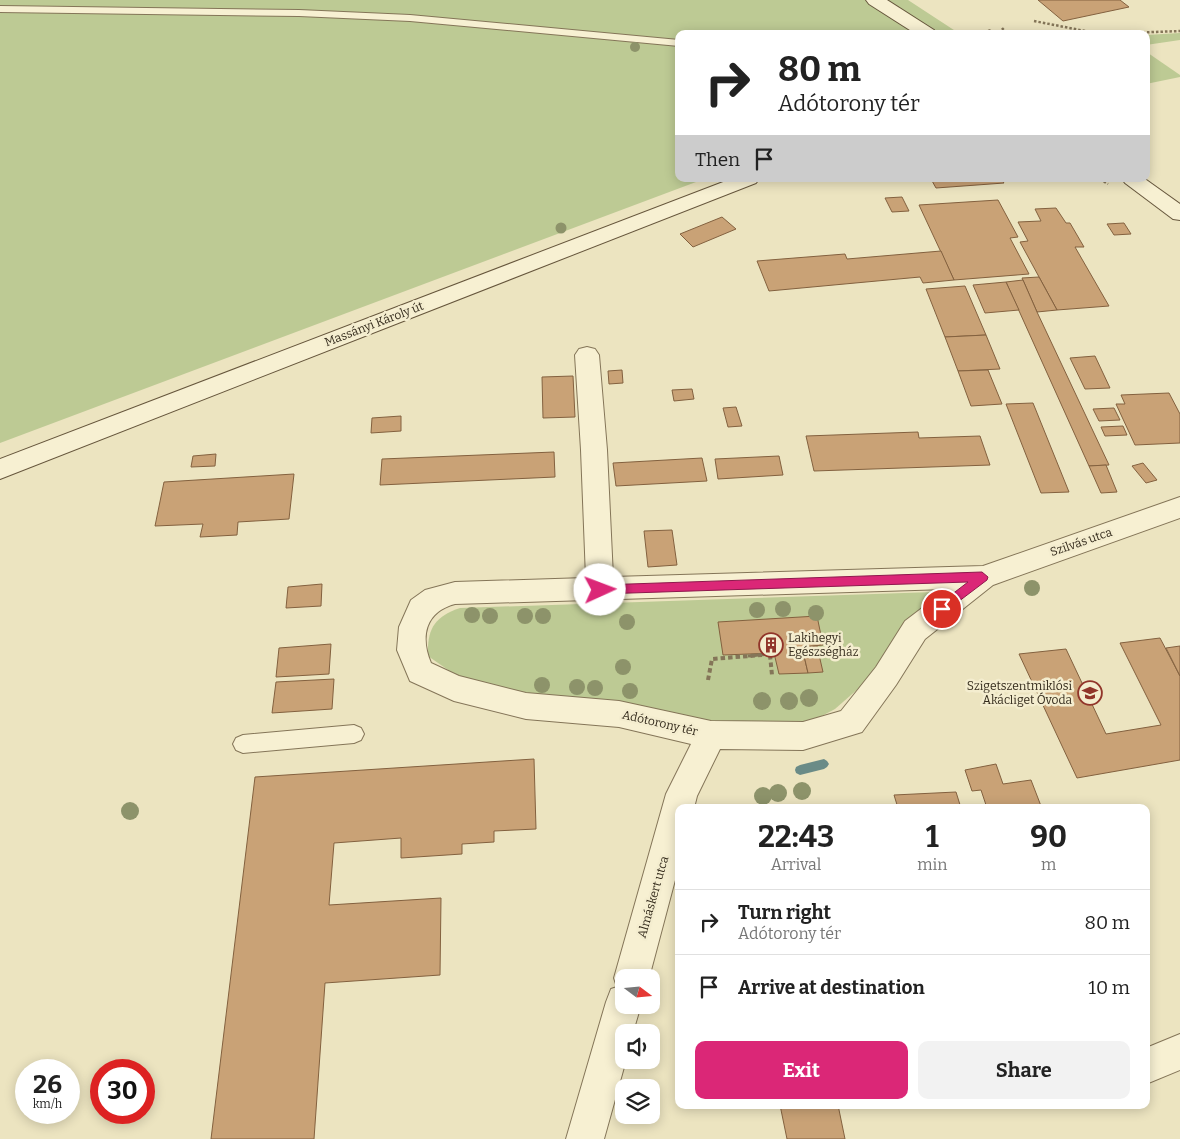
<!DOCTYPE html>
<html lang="en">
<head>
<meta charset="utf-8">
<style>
	body { margin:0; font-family:Bitter,serif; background:#f2f2f2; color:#222; height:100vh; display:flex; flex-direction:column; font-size:19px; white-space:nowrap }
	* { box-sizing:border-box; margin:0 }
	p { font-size:16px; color:#767676 }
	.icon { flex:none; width:28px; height:28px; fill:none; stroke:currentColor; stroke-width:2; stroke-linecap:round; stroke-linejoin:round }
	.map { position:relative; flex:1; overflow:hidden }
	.side { position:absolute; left:675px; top:804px; width:475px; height:305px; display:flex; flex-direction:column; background:#fff; border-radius:10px; box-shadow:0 2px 12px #0003 }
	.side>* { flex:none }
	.guide { position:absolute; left:675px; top:30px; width:475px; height:152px; border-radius:10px; box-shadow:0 2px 12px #0003; background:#fff; color:#222; overflow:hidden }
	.needle { width:32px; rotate:106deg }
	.buttons { position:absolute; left:615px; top:969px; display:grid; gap:10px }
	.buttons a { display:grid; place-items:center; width:45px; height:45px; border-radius:10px; background:#fff; box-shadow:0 2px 12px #0003; font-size:25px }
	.speed { position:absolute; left:15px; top:1059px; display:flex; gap:10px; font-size:25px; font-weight:700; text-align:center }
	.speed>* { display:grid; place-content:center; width:65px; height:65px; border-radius:50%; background:#fff; box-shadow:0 2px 12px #0003; line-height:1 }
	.speed small { font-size:12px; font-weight:400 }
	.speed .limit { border:8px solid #d22; background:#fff; color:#111 }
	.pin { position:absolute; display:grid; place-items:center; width:42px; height:42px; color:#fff; margin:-21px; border:2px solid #fff; border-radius:50%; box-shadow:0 1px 5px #0007 }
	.me { position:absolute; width:55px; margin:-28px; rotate:88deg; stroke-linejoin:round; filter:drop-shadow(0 0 4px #0008) }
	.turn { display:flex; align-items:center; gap:18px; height:105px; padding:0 20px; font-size:22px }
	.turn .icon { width:65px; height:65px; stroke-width:2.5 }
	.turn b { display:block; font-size:35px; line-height:42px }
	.then { display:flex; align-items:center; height:48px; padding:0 20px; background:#0003; gap:10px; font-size:19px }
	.eta { display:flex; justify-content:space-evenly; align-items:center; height:85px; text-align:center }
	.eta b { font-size:30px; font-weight:700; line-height:35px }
	.action { display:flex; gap:10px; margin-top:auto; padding:10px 20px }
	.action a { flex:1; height:58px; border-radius:10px; background:#db2777; color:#fff; font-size:20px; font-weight:700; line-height:58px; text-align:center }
	.action a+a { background:#f2f2f2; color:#222 }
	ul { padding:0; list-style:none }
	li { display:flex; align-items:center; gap:15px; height:65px; padding:0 20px; border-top:1px solid #e0e0e0 }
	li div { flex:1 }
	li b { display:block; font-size:19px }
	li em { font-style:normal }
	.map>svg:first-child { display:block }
</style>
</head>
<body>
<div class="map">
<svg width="1180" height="1139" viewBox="0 0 1180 1139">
	<rect width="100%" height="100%" fill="#ece4c0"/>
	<g fill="#bdca94">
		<path d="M0,0h908l52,34h-281v145h25l-704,264z"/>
		<path d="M1180,33v7l-34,5v-10z"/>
		<path d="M1148,53l32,22v2l-34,7z"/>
		<path d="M934,592l-67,89 -32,28 -17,9 -32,7 -61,-1 -196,-28 -68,-17 -33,-23c-1,-27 6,-39 32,-48z"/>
	</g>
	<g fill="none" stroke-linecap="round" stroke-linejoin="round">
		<path fill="#6a8b87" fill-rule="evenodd" d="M824,759l3,2 2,3 -2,3 -3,2 -24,6 -4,-2 -1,-3 1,-3 4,-2z"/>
	</g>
	<g fill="#c9a276" stroke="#83613f">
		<path d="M1038,0h82l9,7 -66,14z"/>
		<path d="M931,179h70l3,4 -68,5z"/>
		<path d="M902,197l7,14 -17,1 -7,-14z"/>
		<path d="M998,200l20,37 -8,1 19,36 -75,6 -35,-75z"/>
		<path d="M1056,208l10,15h4l14,24h-9l34,59 -52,4 -37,-68 8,-1 -10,-19 23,-1 -6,-12z"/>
		<path d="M722,217l14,12 -43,18 -13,-13z"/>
		<path d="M1124,223l7,11 -17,1 -7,-11z"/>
		<path d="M941,251l13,29 -31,3 -3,-6 -151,14 -12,-30 88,-7 2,5z"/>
		<path d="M1039,277l18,33 -20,2 -15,-34z"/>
		<path d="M1023,280l14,32 72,153 -20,1 -83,-184z"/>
		<path d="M1006,282l13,28 -34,3 -12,-28z"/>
		<path d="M965,286l21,49 -41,2 -19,-48z"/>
		<path d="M986,335l14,34 -42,2 -13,-34z"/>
		<path d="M1095,356l15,32 -25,1 -15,-31z"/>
		<path d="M622,370l1,13 -14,1 -1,-13z"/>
		<path d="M988,370l14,34 -31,2 -13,-35z"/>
		<path d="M573,376l2,41 -32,1 -1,-41z"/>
		<path d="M692,389l2,10 -20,2 -2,-11z"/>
		<path d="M1169,393l11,21v29l-45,2 -19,-41h9l-4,-9z"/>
		<path d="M1033,403l36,89 -28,1 -35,-89z"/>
		<path d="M736,407l6,19 -14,1 -5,-19z"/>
		<path d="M1114,408l6,12 -21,1 -6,-12z"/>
		<path d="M401,416v15l-30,2 1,-15z"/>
		<path d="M1123,426l4,9 -22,1 -4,-9z"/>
		<path d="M918,432l1,6 61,-2 10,29 -176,6 -8,-35z"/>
		<path d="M554,452l1,25 -175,8 2,-26z"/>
		<path d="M216,454l-1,12 -24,1 2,-11z"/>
		<path d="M779,456l4,19 -65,4 -3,-20z"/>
		<path d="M702,458l5,23 -91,5 -3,-23z"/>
		<path d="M1143,463l14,17 -11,3 -14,-17z"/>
		<path d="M1106,465l11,27 -16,1 -12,-27z"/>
		<path d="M294,474l-5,45 -51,3 -1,13 -37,2 3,-13 -48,2 9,-44z"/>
		<path d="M672,530l5,35 -29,2 -4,-36z"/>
		<path d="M322,584l-1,22 -35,2 2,-21z"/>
		<path d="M817,616l6,29 -21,2 6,26 -29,1 -5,-21 -51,2 -5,-33z"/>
		<path d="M1160,638l20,38v84l-103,18 -58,-124 47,-5 40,85 55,-9 -41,-82z"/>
		<path d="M331,644l-2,30 -53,3 3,-29z"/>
		<path d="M817,646l6,26 -15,1 -6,-26z"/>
		<path d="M1180,646v30l-14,-28z"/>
		<path d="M334,679l-2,30 -60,4 4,-31z"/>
		<path d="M534,759l2,70 -42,2v11l-32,2v10l-61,4v-20l-67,5 -5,62 112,-7 -1,77 -115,8 -11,156h-103l44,-362z"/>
		<path d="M996,764l7,20 28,-4 10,26 -54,2 -6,-18 -9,1 -7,-21z"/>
		<path d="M956,792l5,16h-63l-4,-13z"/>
		<path d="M780,1105h58l7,34h-58z"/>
	</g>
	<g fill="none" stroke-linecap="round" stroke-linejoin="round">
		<g stroke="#847558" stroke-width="2">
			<g id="lane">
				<path d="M0,6l299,4 111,5 269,25v6l-269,-25 -111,-5 -299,-4z"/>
				<path d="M354,725l7,3 3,6 -3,6 -7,3 -111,10 -7,-3 -3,-6 3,-6 7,-3z"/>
			</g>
		</g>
		<g stroke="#847558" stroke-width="2">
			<g id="street">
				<path d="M587,347l8,2 4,6 8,95 6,127 370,-11 197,-69v21l-187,67 -68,54 -29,46 -34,47 -59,18 -83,-1 -23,47 -3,12h-15v57l-30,113h-25v27h17l-8,27h-9v28h2l-22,79h-38l40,-137 5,-13 6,-2 -3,-9 52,-184 25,-50 -72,-17 -93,-8 -72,-18 -44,-20 -13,-31 2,-23 12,-27 14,-10 30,-8 131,-4 -5,-128 -6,-95 4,-6zM947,589l-42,32 -29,46 -35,44 -38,11 -92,-1 -92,-20 -93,-8 -67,-17 -28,-13c-11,-26 -6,-51 24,-59z"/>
				<path d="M1180,1034v36l-34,14v-36z"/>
			</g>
		</g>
		<g stroke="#66563c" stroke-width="2">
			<g id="secondary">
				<path d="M866,0h21l47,30 3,4h-21l-47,-30z"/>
				<path d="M731,179h28l-3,4 -756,296v-20z"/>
				<path d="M1122,179h23l35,25v16l-7,-1 -48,-36z"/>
			</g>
		</g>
		<g stroke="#847558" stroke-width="2.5" stroke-dasharray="2.5 2" stroke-linecap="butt">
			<path d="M1034,21l66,13"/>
			<path d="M1002,28l5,6"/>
			<path d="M975,34l17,-4"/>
			<path d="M1102,34l78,-3"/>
			<path d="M1100,179l8,5"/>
		</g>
		<path stroke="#847558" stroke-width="3" stroke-dasharray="4 2.5" stroke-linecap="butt" d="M748,656l22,-2v2"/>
		<g stroke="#847558" stroke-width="4" stroke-dasharray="4.5 3" stroke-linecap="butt">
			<path d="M770,655l2,20"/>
			<path d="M708,680l4,-21 50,-4"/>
		</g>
		<use href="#lane" fill="#f7f0d2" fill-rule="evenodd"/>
		<use href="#street" fill="#f7f0d2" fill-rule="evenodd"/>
		<use href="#secondary" fill="#f7f0d2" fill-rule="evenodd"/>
	</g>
	<g fill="#8d936a">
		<circle cx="635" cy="47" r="5"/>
		<circle cx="561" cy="228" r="5.5"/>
		<circle cx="1032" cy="588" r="8"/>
		<circle cx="783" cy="609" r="8"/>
		<circle cx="757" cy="610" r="8"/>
		<circle cx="816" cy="613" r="8"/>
		<circle cx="472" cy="615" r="8"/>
		<circle cx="490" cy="616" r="8"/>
		<circle cx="525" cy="616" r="8"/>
		<circle cx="543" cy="616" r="8"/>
		<circle cx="627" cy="622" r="8"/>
		<circle cx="623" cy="667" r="8"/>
		<circle cx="542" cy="685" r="8"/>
		<circle cx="577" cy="687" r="8"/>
		<circle cx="595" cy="688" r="8"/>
		<circle cx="630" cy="691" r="8"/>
		<circle cx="809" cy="698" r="9"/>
		<circle cx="762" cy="701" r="9"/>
		<circle cx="789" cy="701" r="9"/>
		<circle cx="802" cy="791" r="9"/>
		<circle cx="778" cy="793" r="9"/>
		<circle cx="763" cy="796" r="9"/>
		<circle cx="130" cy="811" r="9"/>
	</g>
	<path fill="#db2777" stroke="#8e194d" d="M982,572l6,5 -1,3 -45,34 -4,-2 -2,-3 2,-4 30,-23 -368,12 -4,-1 -2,-3 2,-4 4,-1z"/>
	<defs>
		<g id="building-ring" transform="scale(1.25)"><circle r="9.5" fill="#f4edcf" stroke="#91352a" stroke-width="1.5"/><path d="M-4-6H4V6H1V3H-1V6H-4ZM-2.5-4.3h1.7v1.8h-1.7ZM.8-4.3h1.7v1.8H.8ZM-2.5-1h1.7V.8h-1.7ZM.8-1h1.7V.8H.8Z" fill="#91352a"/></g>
		<g id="school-ring" transform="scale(1.25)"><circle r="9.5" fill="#f4edcf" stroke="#91352a" stroke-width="1.5"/><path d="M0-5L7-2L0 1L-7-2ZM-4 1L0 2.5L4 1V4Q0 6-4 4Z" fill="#91352a"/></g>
	</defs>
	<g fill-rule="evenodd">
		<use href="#building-ring" x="771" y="645"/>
		<use href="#school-ring" x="1090" y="693"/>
	</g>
	<g text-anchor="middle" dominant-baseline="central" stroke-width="5" stroke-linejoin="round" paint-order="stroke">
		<g font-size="12" fill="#342b1c" stroke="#f4edcf">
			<text transform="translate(374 324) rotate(-21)">Massányi Károly út</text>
			<text transform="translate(1081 542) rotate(-19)">Szilvás utca</text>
			<text transform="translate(660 723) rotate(13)">Adótorony tér</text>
			<text transform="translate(653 897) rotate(-74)">Almáskert utca</text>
		</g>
		<g font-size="12" fill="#342b1c" stroke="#f4edcf" text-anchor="start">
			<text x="788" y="638">Lakihegyi<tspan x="788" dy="14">Egészségház</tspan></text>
			<text x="1072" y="686" text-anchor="end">Szigetszentmiklósi<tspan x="1072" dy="14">Akácliget Óvoda</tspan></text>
		</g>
	</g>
</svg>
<div class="buttons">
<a><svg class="needle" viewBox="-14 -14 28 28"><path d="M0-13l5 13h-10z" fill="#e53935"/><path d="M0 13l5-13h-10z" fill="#767676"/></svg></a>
<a><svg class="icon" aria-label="sound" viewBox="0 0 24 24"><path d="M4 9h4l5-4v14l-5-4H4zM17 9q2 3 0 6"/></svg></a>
<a><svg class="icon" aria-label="layers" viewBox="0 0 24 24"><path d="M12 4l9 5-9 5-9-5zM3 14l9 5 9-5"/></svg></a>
</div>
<div class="speed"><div>26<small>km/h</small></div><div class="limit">30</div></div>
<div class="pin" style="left:942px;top:609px;background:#d93025"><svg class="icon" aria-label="arrive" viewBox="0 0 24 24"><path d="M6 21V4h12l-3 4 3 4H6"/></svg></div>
<svg class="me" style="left:600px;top:590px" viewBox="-20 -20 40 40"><circle r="19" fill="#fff"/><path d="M0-13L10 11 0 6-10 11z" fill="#db2777"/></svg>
<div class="guide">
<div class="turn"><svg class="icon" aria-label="right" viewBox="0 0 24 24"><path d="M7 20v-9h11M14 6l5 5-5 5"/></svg><div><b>80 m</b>Adótorony tér</div></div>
<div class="then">Then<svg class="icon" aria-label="arrive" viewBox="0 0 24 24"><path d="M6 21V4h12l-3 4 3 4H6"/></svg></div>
</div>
<section class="side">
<div class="eta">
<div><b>22:43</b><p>Arrival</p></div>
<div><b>1</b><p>min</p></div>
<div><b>90</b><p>m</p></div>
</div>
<ul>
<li><svg class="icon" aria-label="right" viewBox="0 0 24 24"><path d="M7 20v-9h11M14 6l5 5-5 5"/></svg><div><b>Turn right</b><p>Adótorony tér</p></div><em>80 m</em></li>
<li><svg class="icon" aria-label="arrive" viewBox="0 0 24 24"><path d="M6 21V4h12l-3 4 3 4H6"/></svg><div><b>Arrive at destination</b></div><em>10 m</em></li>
</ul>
<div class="action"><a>Exit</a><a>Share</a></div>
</section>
</div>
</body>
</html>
